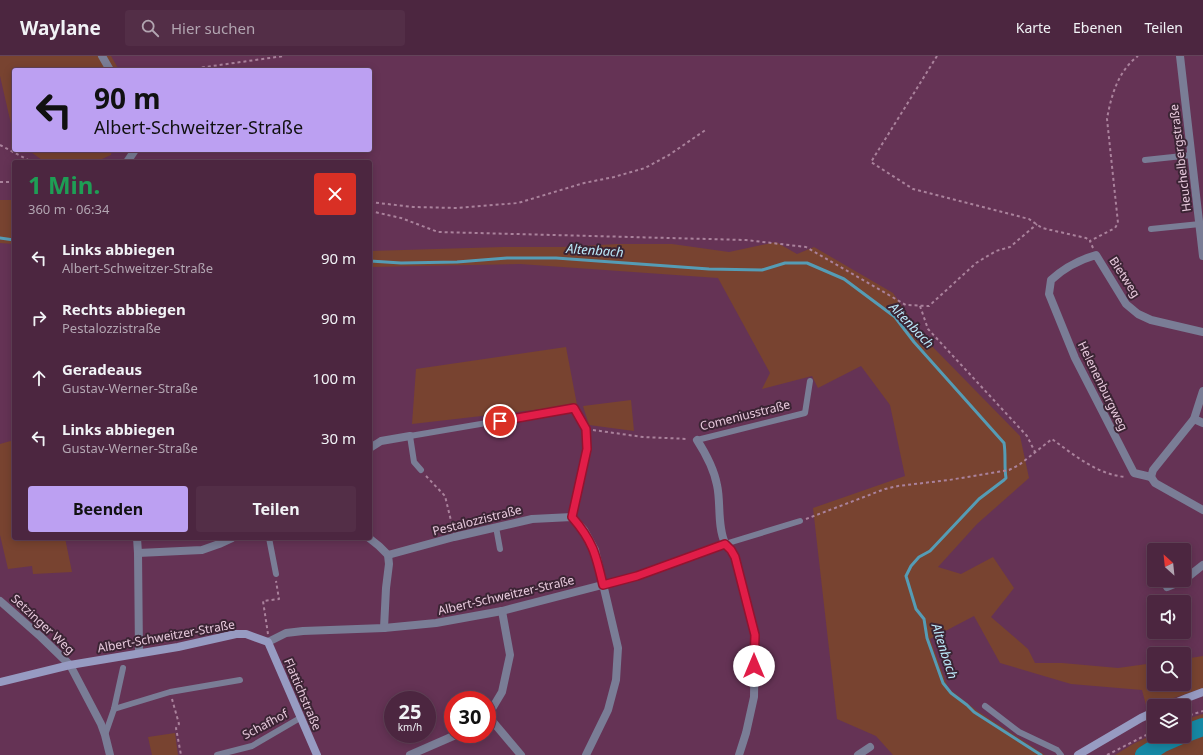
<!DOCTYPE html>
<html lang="de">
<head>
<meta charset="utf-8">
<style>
	body { margin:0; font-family:"Noto Sans",sans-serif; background:#532e47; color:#f1f3f6; height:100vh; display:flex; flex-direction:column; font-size:15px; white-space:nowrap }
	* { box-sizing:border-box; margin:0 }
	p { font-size:13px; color:#b2a5b1 }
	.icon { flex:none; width:22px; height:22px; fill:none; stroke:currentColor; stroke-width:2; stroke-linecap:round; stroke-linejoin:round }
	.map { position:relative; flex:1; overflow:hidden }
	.details { position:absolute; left:12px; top:104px; width:360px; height:380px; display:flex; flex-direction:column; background:#4c2640; border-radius:4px; box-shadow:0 2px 10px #0003,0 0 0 1px #634359 }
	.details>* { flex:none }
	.hud { position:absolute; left:12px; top:12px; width:360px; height:84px; border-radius:4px; box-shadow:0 2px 10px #0003,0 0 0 1px #634359; background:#bca0f2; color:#111; overflow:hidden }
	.needle { width:26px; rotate:333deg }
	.controls { position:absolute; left:1147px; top:487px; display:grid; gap:8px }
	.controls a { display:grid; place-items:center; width:44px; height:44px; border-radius:4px; background:#4c2640; box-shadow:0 2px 10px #0003,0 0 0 1px #634359; font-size:20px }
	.speed { position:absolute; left:384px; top:635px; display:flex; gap:8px; font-size:20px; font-weight:700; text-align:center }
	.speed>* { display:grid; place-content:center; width:52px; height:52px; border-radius:50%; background:#4c2640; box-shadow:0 2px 10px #0003,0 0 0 1px #634359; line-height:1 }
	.speed small { font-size:10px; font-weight:400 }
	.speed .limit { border:6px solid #d22; background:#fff; color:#111 }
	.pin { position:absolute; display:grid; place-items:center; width:34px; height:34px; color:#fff; margin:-17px; border:2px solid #fff; border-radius:50%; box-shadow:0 1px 4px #0007 }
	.me { position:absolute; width:44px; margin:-22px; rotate:0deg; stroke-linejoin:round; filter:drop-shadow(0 0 3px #0008) }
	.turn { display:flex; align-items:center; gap:14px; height:84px; padding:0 16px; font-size:18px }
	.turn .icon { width:52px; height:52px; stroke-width:2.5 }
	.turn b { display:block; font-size:28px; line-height:34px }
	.round { display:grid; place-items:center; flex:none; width:42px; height:42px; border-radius:4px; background:#532e47 }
	.head { display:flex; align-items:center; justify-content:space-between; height:68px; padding:0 16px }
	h1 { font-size:24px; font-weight:700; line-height:30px; color:#1e9e55 }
	.action { display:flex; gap:8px; margin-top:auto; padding:8px 16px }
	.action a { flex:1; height:46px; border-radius:4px; background:#bca0f2; color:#111; font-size:16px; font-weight:700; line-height:46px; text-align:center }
	.action a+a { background:#532e47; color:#f1f3f6 }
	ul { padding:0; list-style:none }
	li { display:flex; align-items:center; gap:12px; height:60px; padding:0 16px }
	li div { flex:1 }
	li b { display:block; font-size:15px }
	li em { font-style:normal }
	header { display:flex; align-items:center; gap:24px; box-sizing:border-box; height:56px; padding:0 20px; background:#4c2640; border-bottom:1px solid #634359 }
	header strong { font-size:19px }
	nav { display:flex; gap:22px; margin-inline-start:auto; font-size:14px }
	.search { width:280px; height:36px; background:#532e47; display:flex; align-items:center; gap:10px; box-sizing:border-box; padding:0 14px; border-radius:4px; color:#b2a5b1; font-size:15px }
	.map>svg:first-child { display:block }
</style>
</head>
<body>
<header>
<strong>Waylane</strong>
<div class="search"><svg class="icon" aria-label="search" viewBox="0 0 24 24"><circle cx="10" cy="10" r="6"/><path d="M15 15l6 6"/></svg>Hier suchen</div>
<nav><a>Karte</a><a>Ebenen</a><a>Teilen</a></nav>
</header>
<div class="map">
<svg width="1203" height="699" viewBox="0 0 1203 699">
	<rect width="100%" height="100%" fill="#653355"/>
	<g fill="#784330">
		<path d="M0,0h111l8,14h-105v67l-14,-61z"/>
		<path d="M28,94h84l-1,5 -16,7h-50z"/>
		<path d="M0,144h14v44l-14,-1z"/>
		<path d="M776,186l21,12 17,-7 79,46 29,43 98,100 9,42 -52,46 -39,43 23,7 32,-17 21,31 -23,29 37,32 7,14h27l56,5 36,-5v21h30v-25l19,-3v32l-26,9 -31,8 -4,-15 -71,-6 -71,-21 -26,-47 -44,23 18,49 28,22 69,45h-152l-17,-19 -39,-17 -24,-211 92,-32 -15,-71 -29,-39 -43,22 -6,-12 -50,13 8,-16 -52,-95 -198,-14 -150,3v-16l133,-4h58l57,-3h54l57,8z"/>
		<path d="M566,291l11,58 -165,19 4,-55z"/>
		<path d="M631,344l3,31 -45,-6 -6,-19z"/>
		<path d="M14,384v98h51l7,34 -39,2 -1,-8 -24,3 -8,-34v-91z"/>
		<path d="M1203,658v41h-88l18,-11 21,-10v2h30v-16z"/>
		<path d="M175,677l3,22h-26l-4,-18z"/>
	</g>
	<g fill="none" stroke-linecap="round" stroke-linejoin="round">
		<g stroke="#559cb5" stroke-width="3">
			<path d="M0,182l14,2"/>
			<path d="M370,205l31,2 56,-1 50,-4h49l153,11 53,1 23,-7h22l37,16 51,38 19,25 90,101c2,12 0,23 2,35l-2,2 -25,19 -49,52 -11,6 -8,9 -5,10 10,33 8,10 3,19 16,45 8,10 16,12 7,7 67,43"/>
		</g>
		<g stroke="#1688a4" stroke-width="18">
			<path d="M1184,678l19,-7"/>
			<path d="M1144,699l19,-12 16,-7"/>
		</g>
		<g stroke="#aa829c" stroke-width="2" stroke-dasharray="3 3" stroke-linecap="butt">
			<path d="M937,0l-66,106 42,27 116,30 13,9 44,10 4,3"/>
			<path d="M184,14l100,-14"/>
			<path d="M0,89l32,17"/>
			<path d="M0,126h14"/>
			<path d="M370,146l43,5 45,1 60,-5 66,-20 30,-6 31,-9 24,-13 38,-26"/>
			<path d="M370,155l31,7 37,14 308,8 60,7 100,58 23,1 47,-43 20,-12 14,-4 27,-23"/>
			<path d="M1093,192l-3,-7 25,-13 3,-5 -11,-104c4,-23 11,-48 31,-63"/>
			<path d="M920,250l8,23 99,107 8,16"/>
			<path d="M593,374l50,7 45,2"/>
			<path d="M426,420l19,20 8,33"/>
			<path d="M806,463l79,-30 13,-3 51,-6 60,-10 10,-5 33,-26c22,16 46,36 74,38"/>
			<path d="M268,578l-5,-33 16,-2 -3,-18"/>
			<path d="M172,643l7,25 -3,4 5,27"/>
			<path d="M1184,661l19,-6"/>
			<path d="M1107,699l47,-24"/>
		</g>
		<g stroke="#7a7d96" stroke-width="6">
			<path d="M1145,104l47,-5"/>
			<path d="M1151,173l49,-5"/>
			<path d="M697,384l108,-27 5,-32"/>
			<path d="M421,414l-7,-8 -4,-26 165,-28 11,21 1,20"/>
			<path d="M496,471l4,22"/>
			<path d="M269,482l7,36"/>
			<path d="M725,488l75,-23"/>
			<path d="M985,650l34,26 38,18 4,5"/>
			<path d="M114,653l56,-17 70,-12"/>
			<path d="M105,679l9,-26 9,-41"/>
			<path d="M217,699l35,-9 48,-28"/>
		</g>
		<g stroke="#7a7d96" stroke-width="8">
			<path d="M102,0l8,14"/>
			<path d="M1180,0l23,200"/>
			<path d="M127,106l8,-12"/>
			<path d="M1194,363l9,4"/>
			<path d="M697,384c9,14 17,29 20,45 4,17 0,41 8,58 2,4 7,8 10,14l20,78 -1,62 -8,36 -7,22"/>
			<path d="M370,392l11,-7 29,-5"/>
			<path d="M1151,421l-17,-4 -59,-115 -26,-64 2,-14c13,-12 28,-20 45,-25l30,49 12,10 13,6 52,12"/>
			<path d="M1151,421l2,-7 41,-51 9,-28"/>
			<path d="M1151,421l4,6 48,27"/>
			<path d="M572,461l15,-68"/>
			<path d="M137,482l1,15 1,100"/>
			<path d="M369,482l10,8 9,9 1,9 -3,24 -2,40"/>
			<path d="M138,497l64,-3 17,-6 13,-6"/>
			<path d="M388,499l66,-18 78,-18 40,-2 12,13 11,20 23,98 -2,32 -8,30 -22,45"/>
			<path d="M1184,524l19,-15"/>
			<path d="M1167,531l17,-7"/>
			<path d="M0,545l41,36 29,28 31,59 4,11 5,20"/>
			<path d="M268,586l18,-9 17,-2 81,-3 52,-5 66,-12 135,-35 88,-32"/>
			<path d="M488,660l33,39"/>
			<path d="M487,661l15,-25 8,-37 -8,-44"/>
			<path d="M410,699l48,-21"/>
			<path d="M858,699l12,-8"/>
		</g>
		<g stroke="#979bc2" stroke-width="8">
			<path d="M0,626l70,-17 108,-18 58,-13h10l22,8 49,113"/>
			<path d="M1168,650l19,-8 16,-6"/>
			<path d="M1078,699l63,-37 13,-6"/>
		</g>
	</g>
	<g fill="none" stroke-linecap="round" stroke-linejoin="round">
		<g stroke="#92132f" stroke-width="10">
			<path id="route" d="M500,365l74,-13 12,21 1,20 -15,68c21,24 24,38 31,68l34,-9 88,-32 6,6 4,7 20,78 -1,31"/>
		</g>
		<use href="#route" stroke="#e11d48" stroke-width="7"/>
	</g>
	<g text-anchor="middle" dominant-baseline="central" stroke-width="4" stroke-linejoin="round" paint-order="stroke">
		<g font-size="12" fill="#e8cadd" stroke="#3b2434">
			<text transform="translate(1180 102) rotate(-97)">Heuchelbergstraße</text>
			<text transform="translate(1125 221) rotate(57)">Bietweg</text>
			<text transform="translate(1103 330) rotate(64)">Helenenburgweg</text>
			<text transform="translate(745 359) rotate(-14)">Comeniusstraße</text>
			<text transform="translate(477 464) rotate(-14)">Pestalozzistraße</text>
			<text transform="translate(506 539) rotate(-13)">Albert-Schweitzer-Straße</text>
			<text transform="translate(43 568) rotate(43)">Setzinger Weg</text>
			<text transform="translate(166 580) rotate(-10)">Albert-Schweitzer-Straße</text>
			<text transform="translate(303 638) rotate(67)">Flattichstraße</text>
			<text transform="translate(265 668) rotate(-28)">Schafhof</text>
		</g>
		<g font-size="13" font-style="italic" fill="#bbe9f9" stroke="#3b2434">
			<text transform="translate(595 194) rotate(4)">Altenbach</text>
			<text transform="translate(912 269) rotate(46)">Altenbach</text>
			<text transform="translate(945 595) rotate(72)">Altenbach</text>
		</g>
	</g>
</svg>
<div class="controls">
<a><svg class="needle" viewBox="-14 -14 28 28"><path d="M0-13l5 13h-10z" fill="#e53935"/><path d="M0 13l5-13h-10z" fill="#b2a5b1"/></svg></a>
<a><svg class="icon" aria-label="sound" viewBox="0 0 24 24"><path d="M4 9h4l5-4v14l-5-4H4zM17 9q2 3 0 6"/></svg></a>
<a><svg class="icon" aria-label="search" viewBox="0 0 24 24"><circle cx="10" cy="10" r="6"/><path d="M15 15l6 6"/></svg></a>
<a><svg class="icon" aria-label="layers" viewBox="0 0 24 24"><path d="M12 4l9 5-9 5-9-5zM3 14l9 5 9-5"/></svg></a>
</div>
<div class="speed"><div>25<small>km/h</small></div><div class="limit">30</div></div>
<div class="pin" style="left:500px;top:365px;background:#d93025"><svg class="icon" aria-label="arrive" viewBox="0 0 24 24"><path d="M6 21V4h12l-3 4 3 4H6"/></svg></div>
<svg class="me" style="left:754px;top:610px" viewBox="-20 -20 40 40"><circle r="19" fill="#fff"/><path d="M0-13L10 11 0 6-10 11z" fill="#e11d48"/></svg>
<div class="hud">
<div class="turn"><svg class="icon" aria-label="left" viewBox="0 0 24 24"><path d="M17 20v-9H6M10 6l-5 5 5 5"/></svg><div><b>90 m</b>Albert-Schweitzer-Straße</div></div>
</div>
<section class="details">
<div class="head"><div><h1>1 Min.</h1><p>360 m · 06:34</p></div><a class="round" style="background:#d93025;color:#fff"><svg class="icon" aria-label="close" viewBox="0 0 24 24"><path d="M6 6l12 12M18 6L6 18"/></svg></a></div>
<ul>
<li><svg class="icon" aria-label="left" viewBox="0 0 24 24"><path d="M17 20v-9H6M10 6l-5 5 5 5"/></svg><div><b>Links abbiegen</b><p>Albert-Schweitzer-Straße</p></div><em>90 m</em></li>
<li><svg class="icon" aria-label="right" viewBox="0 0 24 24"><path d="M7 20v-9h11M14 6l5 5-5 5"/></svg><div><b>Rechts abbiegen</b><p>Pestalozzistraße</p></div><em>90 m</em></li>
<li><svg class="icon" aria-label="ahead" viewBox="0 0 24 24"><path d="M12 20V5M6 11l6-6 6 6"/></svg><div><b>Geradeaus</b><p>Gustav-Werner-Straße</p></div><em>100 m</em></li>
<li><svg class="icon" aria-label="left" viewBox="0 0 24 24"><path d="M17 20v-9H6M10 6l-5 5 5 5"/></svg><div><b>Links abbiegen</b><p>Gustav-Werner-Straße</p></div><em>30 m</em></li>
</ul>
<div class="action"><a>Beenden</a><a>Teilen</a></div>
</section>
</div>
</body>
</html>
